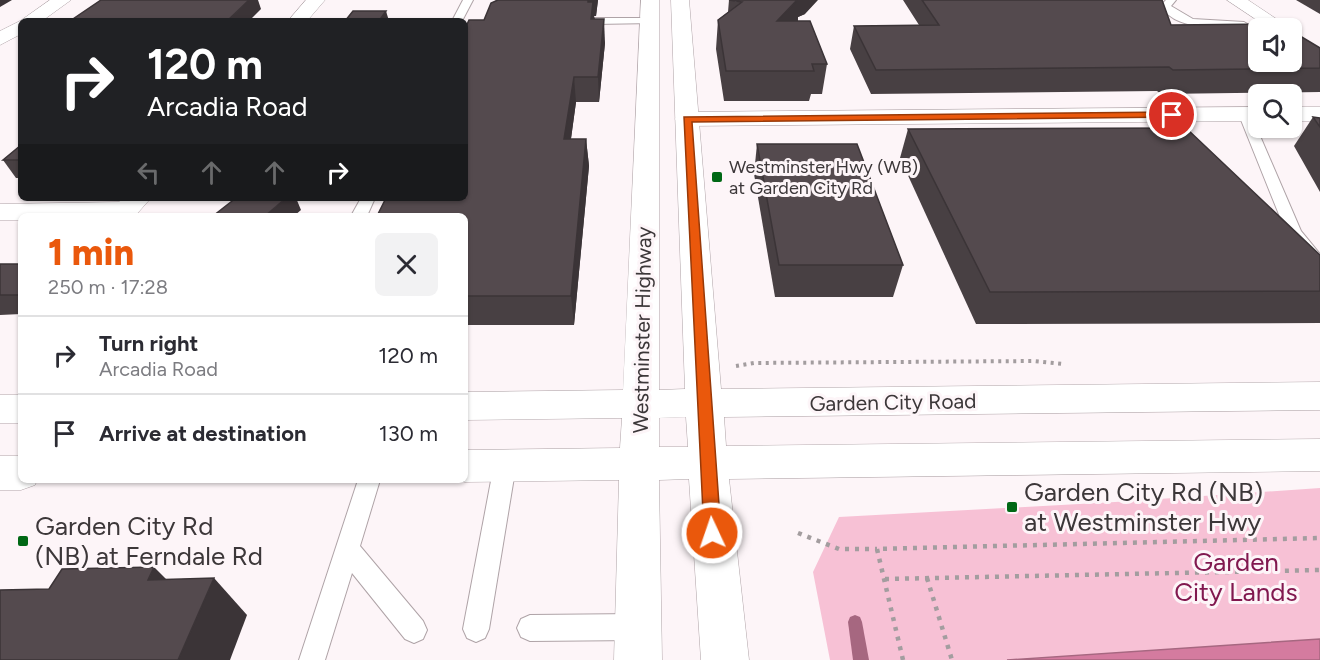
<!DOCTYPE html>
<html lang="en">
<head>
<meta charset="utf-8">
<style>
	body { margin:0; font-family:Figtree,sans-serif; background:#f2f2f3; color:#2b2b33; height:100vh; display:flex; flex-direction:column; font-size:22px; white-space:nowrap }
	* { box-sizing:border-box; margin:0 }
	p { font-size:20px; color:#7c7c81 }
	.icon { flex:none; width:33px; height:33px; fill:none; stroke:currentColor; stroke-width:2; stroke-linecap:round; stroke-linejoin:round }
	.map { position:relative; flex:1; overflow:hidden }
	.sheet { position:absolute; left:18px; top:213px; width:450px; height:270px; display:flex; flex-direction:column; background:#fff; border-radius:9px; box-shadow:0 2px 4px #0004 }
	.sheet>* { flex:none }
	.hud { position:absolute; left:18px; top:18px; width:450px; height:183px; border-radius:9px; box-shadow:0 2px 4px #0004; background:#202124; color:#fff; overflow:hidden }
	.buttons { position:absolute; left:1248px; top:18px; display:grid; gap:12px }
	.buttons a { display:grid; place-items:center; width:54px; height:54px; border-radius:9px; background:#fff; box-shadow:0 2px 4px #0004; font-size:30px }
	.pin { position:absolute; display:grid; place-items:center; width:51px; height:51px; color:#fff; margin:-26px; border:3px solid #fff; border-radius:50%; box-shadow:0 2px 6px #0007 }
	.me { position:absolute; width:66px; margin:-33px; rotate:357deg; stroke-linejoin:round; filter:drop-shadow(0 0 4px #0008) }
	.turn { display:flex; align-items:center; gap:21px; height:126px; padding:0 30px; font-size:27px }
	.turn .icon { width:78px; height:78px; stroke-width:2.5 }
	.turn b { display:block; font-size:42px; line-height:51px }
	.lanes { display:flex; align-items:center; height:57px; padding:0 30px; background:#0003; justify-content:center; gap:30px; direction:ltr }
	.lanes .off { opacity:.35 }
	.round { display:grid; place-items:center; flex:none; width:63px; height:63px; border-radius:9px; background:#f2f2f3 }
	.overview { display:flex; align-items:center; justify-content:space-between; height:102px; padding:0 30px }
	h1 { font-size:36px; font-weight:800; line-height:45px; color:#ea580c }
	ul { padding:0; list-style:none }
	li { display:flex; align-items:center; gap:18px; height:78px; padding:0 30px; border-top:2px solid #e1e1e2 }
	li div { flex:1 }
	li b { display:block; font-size:22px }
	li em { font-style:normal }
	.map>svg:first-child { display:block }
</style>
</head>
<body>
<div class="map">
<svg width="1320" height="660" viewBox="0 0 1320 660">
	<rect width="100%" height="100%" fill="#fdf5f8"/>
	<path fill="#f7c1d5" d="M1320,488v172h-490l-17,-88 26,-55 276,-15z"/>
	<path fill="#d47b9f" stroke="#a66780" stroke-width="1.5" d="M1320,639v21h-313z"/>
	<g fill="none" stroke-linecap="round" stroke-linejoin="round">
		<path fill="#a66780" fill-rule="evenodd" d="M855,615l5,2 2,5 7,38h-16l-5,-38 2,-5z"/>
		<g stroke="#afa3a7" stroke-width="2">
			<g id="service">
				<path d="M463,0h10l-11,21h-10z"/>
				<path d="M1166,0h10l-5,6 22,13 51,3 5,3c-11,8 -57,2 -70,-4 -8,-3 -14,-9 -19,-15z"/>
				<path d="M650,18l4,1v4l-59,1 -5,-3 5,-3z"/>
				<path d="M1245,111l6,4 50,116 19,23v16l-6,-1 -28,-37 -47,-117z"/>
				<path d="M361,198h14l-8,18h-16z"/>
				<path d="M505,456l8,3 3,6 -27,164 -4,9 -9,4 -9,-4 -4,-9 31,-164 3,-6z"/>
				<path d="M358,480h22l-20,66 63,75 4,9 -4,9 -9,4 -9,-4 -53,-66 -27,87h-26z"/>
				<path d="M637,614l9,4 4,9 -4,9 -9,4 -107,1 -9,-4 -4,-9 4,-9 9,-4z"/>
			</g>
		</g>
		<g stroke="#afa3a7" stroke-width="1">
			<g id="minor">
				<path d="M50,0h21l-29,21h-21v13l-21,11v-14l20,-10z"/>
				<path d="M306,0h19l-18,21h-19z"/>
				<path d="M1227,0h21l42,28h-21z"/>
				<path d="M1258,107v14l-571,5 -8,-2 -4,-5 4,-5 8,-2z"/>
				<rect x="1292" y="107" width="28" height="14"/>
				<path d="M123,198h28l-16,18h-114v4h-21v-16l119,-2z"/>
			</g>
		</g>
		<g stroke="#afa3a7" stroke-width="1">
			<g id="secondary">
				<path d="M641,0h18v390l26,-1 -14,-389h18l32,389 599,-7v28l-596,7 2,29 594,-7v32l-591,8 20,181h-48l-12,-181 -30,1 3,180h-48l5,-180 -154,2 -7,-2h7v-30l155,-2 2,-30 -157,2v-28l158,-2zM686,417l2,30h-29v-29z"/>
				<rect x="0" y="395" width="21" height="28"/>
				<path d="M0,456h21v24h16l-2,5 -14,5h-21z"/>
			</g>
		</g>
		<path stroke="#a39d9f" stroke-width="4" stroke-dasharray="3 4.5" stroke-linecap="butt" d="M736,366l18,-3 280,-2 30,3"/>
		<g stroke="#a39d9f" stroke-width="4.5" stroke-dasharray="4 6" stroke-linecap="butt">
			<path d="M798,533l41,16h38"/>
			<path d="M927,578l25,82"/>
			<path d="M885,579l435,-9"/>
			<path d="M903,660l-26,-111 443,-11"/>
		</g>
		<use href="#service" fill="#fff" fill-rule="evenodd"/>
		<use href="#minor" fill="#fff" fill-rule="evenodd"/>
		<use href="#secondary" fill="#fff" fill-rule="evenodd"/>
	</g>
	<g fill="#484043">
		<path d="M496,0h102l-2,16h-2l1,3 10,24 -6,59h-23l-5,37h15l3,27 -15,159h-109v-109l19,-196z"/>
		<path d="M729,0l76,14 -7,3v4l29,43 -5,30h-11l-2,7h-85l-8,-52 2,-29 10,-8z"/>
		<path d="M903,0h259l9,25 149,23v44l-159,2 -4,-3 -286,3 -21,-45 4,-23 65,-1z"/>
		<path d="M1296,0h24v14z"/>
		<path d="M1313,117l7,1v74l-26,-46z"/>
		<path d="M908,129l412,126v68l-344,1 -76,-166z"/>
		<path d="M757,144l146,121 -10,32h-118l-21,-123z"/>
		<path d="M21,145v33h-5l-13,-18z"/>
		<path d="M0,264h21v50l-21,1z"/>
	</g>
	<g fill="#3b3437">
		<path d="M0,0h12l-12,7z"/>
		<path d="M249,0h9l3,9 -12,12h-22z"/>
		<path d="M587,0h11l-2,16h-2l1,9 -6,-6z"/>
		<path d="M797,0h21l-13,14 -7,3 -1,6 -20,-2z"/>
		<path d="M386,11l3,10h-10z"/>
		<path d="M604,19l1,24 -6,59 -1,-25z"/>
		<path d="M574,77l2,25 -9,65 -3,-28z"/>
		<path d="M586,139l3,27 -15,159 -3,-29z"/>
		<path d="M286,198h10l5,12 -7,6h-29z"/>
		<path d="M154,567l37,37 -43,-24z"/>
		<path d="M214,578l33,37 -17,45h-52z"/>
	</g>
	<g fill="#544a4e" stroke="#3b3437" stroke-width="1.5">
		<path d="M101,0h148l-22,21h-157z"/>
		<path d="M498,0h90v2h5l-2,17h13l-6,58h-24l-10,62h22l-15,157h-106v-80h-88l9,-18h79v-169l4,-9h15l7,-17z"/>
		<path d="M729,0h68l-20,21h33l17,43h-15l2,7h-88l-8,-51 24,-18z"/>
		<path d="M922,0h240l9,25 109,-1 8,4h-30v34h34v-31l28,17v20l-147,2 -4,-3 -293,3 -22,-44 85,-1z"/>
		<path d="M353,11h33l-7,10h-34z"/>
		<path d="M1313,117l7,1v9z"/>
		<path d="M1186,128l134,127v36l-330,1 -82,-163z"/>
		<path d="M757,144h100l46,121h-124z"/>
		<path d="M21,145v15h-18z"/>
		<path d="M236,198h50l-21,18h-52z"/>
		<rect x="0" y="264" width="21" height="31"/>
		<path d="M154,567l-6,13 66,-2 -36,82h-178v-70l49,-1 13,-20z"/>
	</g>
	<path fill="#ea580c" stroke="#983908" stroke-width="1.5" d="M1172,112l3,1v4l-483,5 29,411 -2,6 -7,2 -6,-2 -2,-6 -20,-416z"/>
	<g fill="#006815" stroke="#fdf5f8" stroke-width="2">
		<rect x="711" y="171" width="12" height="12" rx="3"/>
		<rect x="1006" y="501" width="12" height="12" rx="3"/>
		<rect x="17" y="535" width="12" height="12" rx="3"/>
	</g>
	<g text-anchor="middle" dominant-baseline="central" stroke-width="6" stroke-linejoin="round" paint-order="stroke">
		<g font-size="18" fill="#3c3739" stroke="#fdf5f8" text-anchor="start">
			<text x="729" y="167">Westminster Hwy (WB)<tspan x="729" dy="21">at Garden City Rd</tspan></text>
		</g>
		<g font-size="21" fill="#3c3739" stroke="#fdf5f8">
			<text transform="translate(642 330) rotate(-89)">Westminster Highway</text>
			<text transform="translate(893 402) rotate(-1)">Garden City Road</text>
		</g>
		<g font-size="26" fill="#3c3739" stroke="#fdf5f8" text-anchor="start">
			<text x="1024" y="492">Garden City Rd (NB)<tspan x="1024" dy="30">at Westminster Hwy</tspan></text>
			<text x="35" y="526">Garden City Rd<tspan x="35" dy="30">(NB) at Ferndale Rd</tspan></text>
		</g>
		<g font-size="26" fill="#81184f" stroke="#fdf5f8">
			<text x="1236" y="562">Garden<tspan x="1236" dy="30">City Lands</tspan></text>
		</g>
	</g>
</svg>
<div class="buttons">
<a><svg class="icon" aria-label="sound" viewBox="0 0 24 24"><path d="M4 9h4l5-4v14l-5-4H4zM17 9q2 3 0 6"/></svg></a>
<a><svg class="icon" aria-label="search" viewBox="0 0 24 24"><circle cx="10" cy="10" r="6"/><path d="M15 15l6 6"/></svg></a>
</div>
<div class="pin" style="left:1172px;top:115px;background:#d93025"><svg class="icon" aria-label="arrive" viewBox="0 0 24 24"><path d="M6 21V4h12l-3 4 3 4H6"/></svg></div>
<svg class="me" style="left:712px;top:533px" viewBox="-20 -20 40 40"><circle r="17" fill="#ea580c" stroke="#fff" stroke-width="3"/><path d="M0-11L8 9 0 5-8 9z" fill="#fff"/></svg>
<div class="hud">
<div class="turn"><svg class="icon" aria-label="right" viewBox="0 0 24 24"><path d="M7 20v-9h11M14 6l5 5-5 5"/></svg><div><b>120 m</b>Arcadia Road</div></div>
<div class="lanes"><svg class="icon off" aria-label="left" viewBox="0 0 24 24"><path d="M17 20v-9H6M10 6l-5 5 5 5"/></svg><svg class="icon off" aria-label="ahead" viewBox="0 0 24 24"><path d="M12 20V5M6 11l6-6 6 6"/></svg><svg class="icon off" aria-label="ahead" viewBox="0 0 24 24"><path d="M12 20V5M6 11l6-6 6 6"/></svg><svg class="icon" aria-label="right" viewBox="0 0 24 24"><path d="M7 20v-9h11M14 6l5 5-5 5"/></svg></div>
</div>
<section class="sheet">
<div class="overview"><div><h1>1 min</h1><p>250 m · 17:28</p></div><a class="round"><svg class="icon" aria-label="close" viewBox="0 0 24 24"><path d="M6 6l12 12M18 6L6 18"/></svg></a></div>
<ul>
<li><svg class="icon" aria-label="right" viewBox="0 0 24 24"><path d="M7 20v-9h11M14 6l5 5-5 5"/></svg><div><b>Turn right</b><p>Arcadia Road</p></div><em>120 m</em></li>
<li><svg class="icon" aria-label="arrive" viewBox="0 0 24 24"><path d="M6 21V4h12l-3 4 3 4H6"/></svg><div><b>Arrive at destination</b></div><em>130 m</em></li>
</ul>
</section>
</div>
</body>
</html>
